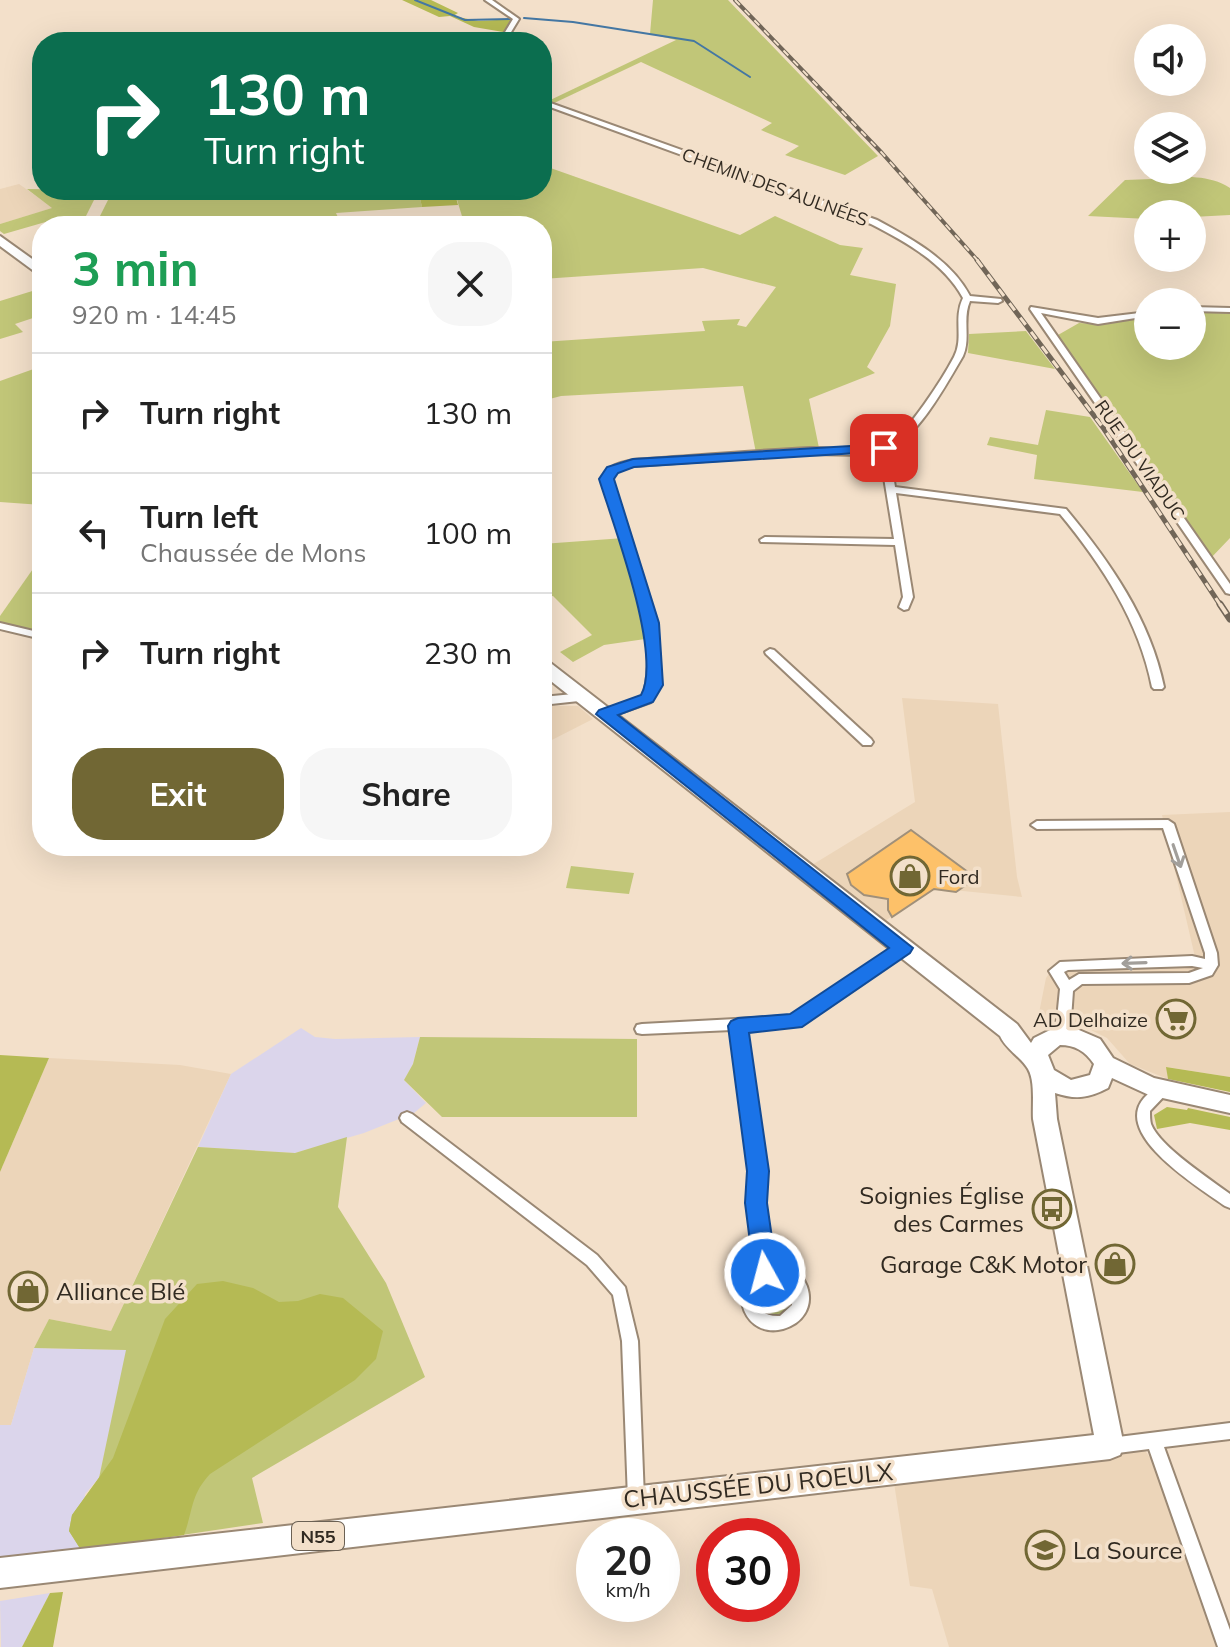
<!DOCTYPE html>
<html lang="en">
<head>
<meta charset="utf-8">
<style>
	body { margin:0; font-family:Mulish,sans-serif; background:#f6f6f6; color:#222; height:100vh; display:flex; flex-direction:column; font-size:30px; white-space:nowrap }
	* { box-sizing:border-box; margin:0 }
	p { font-size:26px; color:#767676 }
	.icon { flex:none; width:44px; height:44px; fill:none; stroke:currentColor; stroke-width:2; stroke-linecap:round; stroke-linejoin:round }
	.map { position:relative; flex:1; overflow:hidden }
	.panel { position:absolute; left:32px; top:216px; width:520px; height:640px; display:flex; flex-direction:column; background:#fff; border-radius:32px; box-shadow:0 8px 32px #0002 }
	.panel>* { flex:none }
	.top-card { position:absolute; left:32px; top:32px; width:520px; height:168px; border-radius:32px; box-shadow:0 8px 32px #0002; background:#0b6e4f; color:#fff; overflow:hidden }
	.controls { position:absolute; left:1134px; top:24px; display:grid; gap:16px }
	.controls a { display:grid; place-items:center; width:72px; height:72px; border-radius:50%; background:#fff; box-shadow:0 8px 32px #0002; font-size:40px }
	.speed { position:absolute; left:576px; top:1518px; display:flex; gap:16px; font-size:40px; font-weight:700; text-align:center }
	.speed>* { display:grid; place-content:center; width:104px; height:104px; border-radius:50%; background:#fff; box-shadow:0 8px 32px #0002; line-height:1 }
	.speed small { font-size:20px; font-weight:400 }
	.speed .limit { border:12px solid #d22; background:#fff; color:#111 }
	.pin { position:absolute; display:grid; place-items:center; width:68px; height:68px; color:#fff; margin:-34px; border-radius:16px; box-shadow:0 4px 12px #0006 }
	.me { position:absolute; width:88px; margin:-44px; rotate:353deg; stroke-linejoin:round; filter:drop-shadow(0 0 6px #0008) }
	.turn { display:flex; align-items:center; gap:28px; height:168px; padding:0 40px; font-size:36px }
	.turn .icon { width:104px; height:104px; stroke-width:2.5 }
	.turn b { display:block; font-size:56px; line-height:68px }
	.round { display:grid; place-items:center; flex:none; width:84px; height:84px; border-radius:32px; background:#f6f6f6 }
	.overview { display:flex; align-items:center; justify-content:space-between; height:136px; padding:0 40px }
	h1 { font-size:48px; font-weight:700; line-height:60px; color:#1e9e55 }
	.action { display:flex; gap:16px; margin-top:auto; padding:16px 40px }
	.action a { flex:1; height:92px; border-radius:32px; background:#716734; color:#fff; font-size:32px; font-weight:700; line-height:92px; text-align:center }
	.action a+a { background:#f6f6f6; color:#222 }
	ul { padding:0; list-style:none }
	li { display:flex; align-items:center; gap:24px; height:120px; padding:0 40px; border-top:2px solid #e0e0e0 }
	li div { flex:1 }
	li b { display:block; font-size:30px }
	li em { font-style:normal }
	.map>svg:first-child { display:block }
</style>
</head>
<body>
<div class="map">
<svg width="1230" height="1647" viewBox="0 0 1230 1647">
	<rect width="100%" height="100%" fill="#f3e0ca"/>
	<g fill="#ecd5b9">
		<path d="M19,184l34,24 -53,16v-35z"/>
		<path d="M902,698l96,6 19,173 5,20 -89,-9 -48,33 -73,-56 103,-63z"/>
		<path d="M542,706h36l15,13 -51,26z"/>
		<path d="M1230,812v265l-63,-10 1,12 -38,-15 -23,-26 -30,-15 -20,-2 -10,6 -15,-1 7,-13 7,-35 11,-15 161,-2 -23,-4 -33,-142z"/>
		<path d="M49,1058l131,7 51,9 -120,257 -62,-12 -15,29 -23,77h-11v-253z"/>
		<path d="M1144,1449l11,16 64,182h-270l-17,-58 -22,-3 -18,-116z"/>
	</g>
	<g fill="#dbd5eb">
		<path d="M301,1028l14,9 20,2 85,-2 -7,27 -9,16 22,23 -12,10 -50,20 -69,20 -97,-6 33,-73z"/>
		<path d="M34,1348l93,2 -28,128 -14,16 -4,56 -81,8v-133h11z"/>
		<path d="M50,1593l-28,54h-21l-1,-46z"/>
	</g>
	<g fill="#c1c678">
		<path d="M653,0h75l150,156 -33,19 -60,-20 14,-9 -38,-16 11,-7 -131,-61 -91,43 -6,-2 132,-63 -26,-6z"/>
		<path d="M542,165l198,70 35,-19 65,29 23,3 -13,27 46,9 -6,42 -23,41 8,6 -66,26 10,49 -63,5 -13,-67 -182,10 -19,5v-59l163,-11 -3,-10 38,-2 -3,6 9,2 30,-40 -73,-19 -161,11v-53h-77l-11,-36h88z"/>
		<path d="M1162,175c23,3 47,-1 68,13v27l-38,2v-3h-44v5l-60,-3 37,-36 27,-1z"/>
		<path d="M27,189l72,1 -18,36h-25l-7,-5 -45,13 -4,-3v-7l52,-16z"/>
		<path d="M113,190h305l4,17 -86,6 6,13h-247z"/>
		<path d="M42,288v27l-27,9 8,8 -23,7v-38z"/>
		<path d="M1192,311l38,1v226l-21,22 -151,-225 21,-12 20,1 49,-7v29h44z"/>
		<path d="M1026,331l29,38 -87,-16 1,-19z"/>
		<path d="M42,366v139l-42,-3v-121z"/>
		<path d="M1046,410l44,7 53,75 -109,-13 3,-24 -50,-10 3,-8 48,8z"/>
		<path d="M624,538l28,100 -48,7 -31,17 -13,-10 32,-17 -39,-39 -8,1 -3,-53z"/>
		<path d="M42,556v76l-42,-9v-7z"/>
		<path d="M571,866l63,7 -5,21 -63,-6z"/>
		<path d="M420,1037l217,2v78h-195l-38,-37 9,-16z"/>
		<path d="M347,1137l-9,70 48,76 39,94 -173,101 11,45 -182,27 -12,-19 3,-16 27,-37 27,-128 -92,-2 15,-29 62,12 87,-184 97,6z"/>
		<path d="M771,1276l15,3 10,10 -1,19 -18,10 -22,-10 -2,-20z"/>
	</g>
	<g fill="#b5ba54">
		<path d="M402,0h29l27,13 -5,3 25,5 38,-2 -7,14 -35,-6 -24,-11 -11,1z"/>
		<path d="M418,190h36l4,15 -36,2z"/>
		<path d="M0,1055l49,3 -49,114z"/>
		<path d="M1166,1067l64,10v15l-62,-13z"/>
		<path d="M1167,1107l20,3 1,-2 42,9v13l-40,-7 -33,6 -3,-14z"/>
		<path d="M223,1281l30,7 26,14 19,-1 22,-7 23,4 40,33 -7,28 -21,21 -145,94c-20,22 -16,34 -26,61l-103,15 -12,-19 3,-16 41,-57 52,-139 32,-35z"/>
		<path d="M63,1592l-10,55h-31l28,-54z"/>
	</g>
	<g fill="none" stroke-linecap="round" stroke-linejoin="round">
		<g stroke="#4477a3" stroke-width="2">
			<path d="M415,0l50,20 46,-1"/>
			<path d="M524,18l49,4 121,19 56,36"/>
		</g>
	</g>
	<path fill="#fdc169" stroke="#a0907a" stroke-width="2" d="M911,830l65,48 -20,14 -22,-3 -42,28 -4,-7v-11l-24,-4 -13,-10 -4,-11z"/>
	<g fill="none" stroke-linecap="round" stroke-linejoin="round">
		<g stroke="#9a8874" stroke-width="4">
			<g id="street">
				<path d="M485,0h7l27,19 -14,23h-6l14,-23z"/>
				<path d="M542,100l335,120c35,19 74,40 93,76l31,3 1,2 -4,2 -28,-2c-8,18 1,37 -7,55 -17,29 -44,79 -74,94l6,37 171,22c44,53 84,110 98,178l-2,2h-8l-2,-2c-13,-66 -50,-122 -92,-173l-164,-21 17,104 -5,12 -4,1 -5,-3 4,-10 -8,-52 -134,-3 -1,-2 5,-3 129,2 -14,-86 -16,2 -54,-1 -177,12c-9,2 -18,4 -21,13l25,79 18,69 5,31v25l-9,19 -42,15h-8l-2,-3 2,-3 41,-14c22,-49 -24,-166 -40,-218 6,-14 17,-16 31,-19 59,-4 118,-9 177,-12 25,-1 55,7 78,-4 20,-11 55,-66 66,-87 10,-19 -1,-38 9,-59 -19,-35 -57,-56 -92,-74l-329,-120z"/>
				<path d="M1031,307l67,11 50,-6v4l-50,8 -57,-11 189,271v10l-4,-1 -196,-284z"/>
				<path d="M1192,307l38,1v4l-38,-1z"/>
				<path d="M0,623l42,10v6l-42,-10z"/>
				<path d="M770,649l4,1 97,89 2,3 -2,3h-8l-97,-91 -1,-2z"/>
				<path d="M584,693l4,1 2,3 -2,3 -46,5v-8z"/>
				<path d="M1168,820l6,4 43,129 1,12 -6,10 -23,8 -107,1 -9,7 -2,28 -10,21 -5,1 -5,-1 -2,-4 8,-17 3,-30 -11,-18 11,-9 132,-6 13,3v-6l-42,-125 -126,1 -6,-4 6,-4zM1192,966l11,2 -14,5 -110,1 -10,6 -5,-8 4,-2z"/>
				<path d="M903,943l5,2 1,3 -1,3 -109,74 -54,4 20,142 -2,32 8,61c43,-1 53,54 12,65 -37,10 -57,-38 -26,-60l-8,-66 2,-32 -19,-141 -90,4 -5,-1 -2,-4 2,-4 5,-1 149,-8zM772,1277l12,3 9,12 -1,13 -12,11c-28,2 -33,-30 -8,-39z"/>
				<path d="M1164,1083l5,2 2,4 -21,22c0,5 0,9 1,13 9,23 59,55 79,70v14l-5,-2c-25,-18 -113,-71 -81,-108 6,-6 12,-12 20,-15z"/>
				<path d="M407,1112l5,2 185,141 28,32 13,54 6,158 -2,6 -6,2 -6,-2 -2,-6 -6,-158 -9,-46 -26,-30 -185,-143 -2,-4 2,-4z"/>
				<path d="M1230,1423v16l-66,8 66,183v17h-12l-69,-198 -39,5 -6,-2 -2,-6 2,-6 6,-2z"/>
			</g>
		</g>
		<g stroke="#9a8874" stroke-width="4">
			<g id="primary">
				<path d="M0,236l42,30v11l-42,-31z"/>
				<path d="M542,659l6,2 469,363 14,19 3,-5 22,-11 23,3 21,9 13,19 41,20 76,17v18l-81,-18 -37,-17 -4,10c-19,10 -32,12 -53,5l2,26 67,327 -4,9 -10,4 -1110,129v-30l1094,-123 -61,-316c-1,-15 3,-41 -7,-53 -8,-11 -20,-17 -26,-30l-458,-362zM1060,1045c15,0 25,6 34,19l-4,11 -19,5 -17,-10 -6,-15z"/>
			</g>
		</g>
		<use href="#street" fill="#fff" fill-rule="evenodd"/>
		<use href="#primary" fill="#fff" fill-rule="evenodd"/>
		<g stroke="#716658" stroke-width="4">
			<path id="rail-far2" d="M735,0l147,153 97,109"/>
		</g>
		<g stroke="#716658" stroke-width="5">
			<path id="rail-far1" d="M977,260l127,169 117,177"/>
		</g>
		<g stroke="#716658" stroke-width="7">
			<path id="rail" d="M1220,604l10,15"/>
		</g>
		<use href="#rail-far2" stroke="#f3e0ca" stroke-width="2" stroke-dasharray="7" stroke-linecap="butt"/>
		<use href="#rail-far1" stroke="#f3e0ca" stroke-width="3" stroke-dasharray="9" stroke-linecap="butt"/>
		<use href="#rail" stroke="#f3e0ca" stroke-width="4" stroke-dasharray="12" stroke-linecap="butt"/>
	</g>
	<defs><path id="oneway-shaft" d="M-6 0H5M1.5-3L5.5 0L1.5 3" fill="none" stroke-width="1.6" stroke-linecap="round" stroke-linejoin="round" transform="scale(2)"/></defs>
	<g stroke="#a29f9b">
		<use href="#oneway-shaft" transform="translate(1177 856) rotate(71)"/>
		<use href="#oneway-shaft" transform="translate(1134 963) rotate(178)"/>
	</g>
	<path fill="#1a73e8" stroke="#114b97" stroke-width="2" d="M884,444l7,4 -2,3 -255,16 -16,6 -4,6 45,144 4,62 -10,17 -35,13 295,233 -3,5 -108,74 -53,6 20,138 -2,32 10,70 -3,7 -9,3 -8,-3 -3,-7 -9,-70 2,-32 -19,-145 3,-5 7,-3 52,-4 99,-66 -293,-234 3,-4 42,-15c22,-40 -28,-171 -42,-216l8,-12 26,-8z"/>
	<defs>
		<g id="shop-ring" transform="scale(2)"><circle r="9.5" fill="#f3e0ca" stroke="#716734" stroke-width="1.5"/><path d="M-5-2.5h2.3a2.7 3.5 0 0 1 5.4 0H5L5.5 6h-11ZM-1.5-2.5h3a1.5 2.3 0 0 0-3 0Z" fill="#716734"/></g>
		<g id="supermarket-ring" transform="scale(2)"><circle r="9.5" fill="#f3e0ca" stroke="#716734" stroke-width="1.5"/><path d="M-6-5.5h2.5l.6 2H6L4.5 2H-2.5L-4.4-4H-6ZM-1.5 3.2a1.3 1.3 0 1 0 .1 0ZM3 3.2a1.3 1.3 0 1 0 .1 0Z" fill="#716734"/></g>
		<g id="bus-ring" transform="scale(2)"><circle r="9.5" fill="#f3e0ca" stroke="#716734" stroke-width="1.5"/><path d="M-5-6H5V4H4V6H2V4H-2V6H-4V4H-5ZM-3.5-4V0h7V-4ZM-3.5 1.2v1.5H-2V1.2ZM2 1.2v1.5H3.5V1.2Z" fill="#716734"/></g>
		<g id="school-ring" transform="scale(2)"><circle r="9.5" fill="#f3e0ca" stroke="#716734" stroke-width="1.5"/><path d="M0-5L7-2L0 1L-7-2ZM-4 1L0 2.5L4 1V4Q0 6-4 4Z" fill="#716734"/></g>
	</defs>
	<g fill-rule="evenodd">
		<use href="#shop-ring" x="910" y="876"/>
		<use href="#supermarket-ring" x="1176" y="1019"/>
		<use href="#bus-ring" x="1052" y="1209"/>
		<use href="#shop-ring" x="1115" y="1264"/>
		<use href="#shop-ring" x="28" y="1291"/>
		<use href="#school-ring" x="1045" y="1550"/>
	</g>
	<g text-anchor="middle" dominant-baseline="central" stroke-width="7" stroke-linejoin="round" paint-order="stroke">
		<g font-size="18" fill="#312a21" stroke="#f3e0ca">
			<text transform="translate(775 187) rotate(20)">CHEMIN DES AULNÉES</text>
			<text transform="translate(1140 460) rotate(55)">RUE DU VIADUC</text>
		</g>
		<rect fill="#f3e0ca" stroke="#6b6154" stroke-width="2" x="292" y="1522" width="52" height="28" rx="6"/>
		<g font-size="18" font-weight="bold" fill="#312a21">
			<text x="318" y="1536">N55</text>
		</g>
		<g font-size="20" fill="#312a21" stroke="#f3e0ca" text-anchor="start">
			<text x="938" y="876">Ford</text>
			<text x="1148" y="1019" text-anchor="end">AD Delhaize</text>
		</g>
		<g font-size="24" fill="#312a21" stroke="#f3e0ca" text-anchor="end">
			<text x="1024" y="1195">Soignies Église<tspan x="1024" dy="28">des Carmes</tspan></text>
			<text x="1087" y="1264">Garage C&amp;K Motor</text>
			<text x="56" y="1291" text-anchor="start">Alliance Blé</text>
			<text x="1073" y="1550" text-anchor="start">La Source</text>
		</g>
		<g font-size="24" fill="#312a21" stroke="#f3e0ca">
			<text transform="translate(758 1485) rotate(-6)">CHAUSSÉE DU ROEULX</text>
		</g>
	</g>
</svg>
<div class="controls">
<a><svg class="icon" aria-label="sound" viewBox="0 0 24 24"><path d="M4 9h4l5-4v14l-5-4H4zM17 9q2 3 0 6"/></svg></a>
<a><svg class="icon" aria-label="layers" viewBox="0 0 24 24"><path d="M12 4l9 5-9 5-9-5zM3 14l9 5 9-5"/></svg></a>
<a>+</a>
<a>−</a>
</div>
<div class="speed"><div>20<small>km/h</small></div><div class="limit">30</div></div>
<div class="pin" style="left:884px;top:448px;background:#d93025"><svg class="icon" aria-label="arrive" viewBox="0 0 24 24"><path d="M6 21V4h12l-3 4 3 4H6"/></svg></div>
<svg class="me" style="left:765px;top:1273px" viewBox="-20 -20 40 40"><circle r="17" fill="#1a73e8" stroke="#fff" stroke-width="3"/><path d="M0-11L8 9 0 5-8 9z" fill="#fff"/></svg>
<div class="top-card">
<div class="turn"><svg class="icon" aria-label="right" viewBox="0 0 24 24"><path d="M7 20v-9h11M14 6l5 5-5 5"/></svg><div><b>130 m</b>Turn right</div></div>
</div>
<section class="panel">
<div class="overview"><div><h1>3 min</h1><p>920 m · 14:45</p></div><a class="round"><svg class="icon" aria-label="close" viewBox="0 0 24 24"><path d="M6 6l12 12M18 6L6 18"/></svg></a></div>
<ul>
<li><svg class="icon" aria-label="right" viewBox="0 0 24 24"><path d="M7 20v-9h11M14 6l5 5-5 5"/></svg><div><b>Turn right</b></div><em>130 m</em></li>
<li><svg class="icon" aria-label="left" viewBox="0 0 24 24"><path d="M17 20v-9H6M10 6l-5 5 5 5"/></svg><div><b>Turn left</b><p>Chaussée de Mons</p></div><em>100 m</em></li>
<li><svg class="icon" aria-label="right" viewBox="0 0 24 24"><path d="M7 20v-9h11M14 6l5 5-5 5"/></svg><div><b>Turn right</b></div><em>230 m</em></li>
</ul>
<div class="action"><a>Exit</a><a>Share</a></div>
</section>
</div>
</body>
</html>
